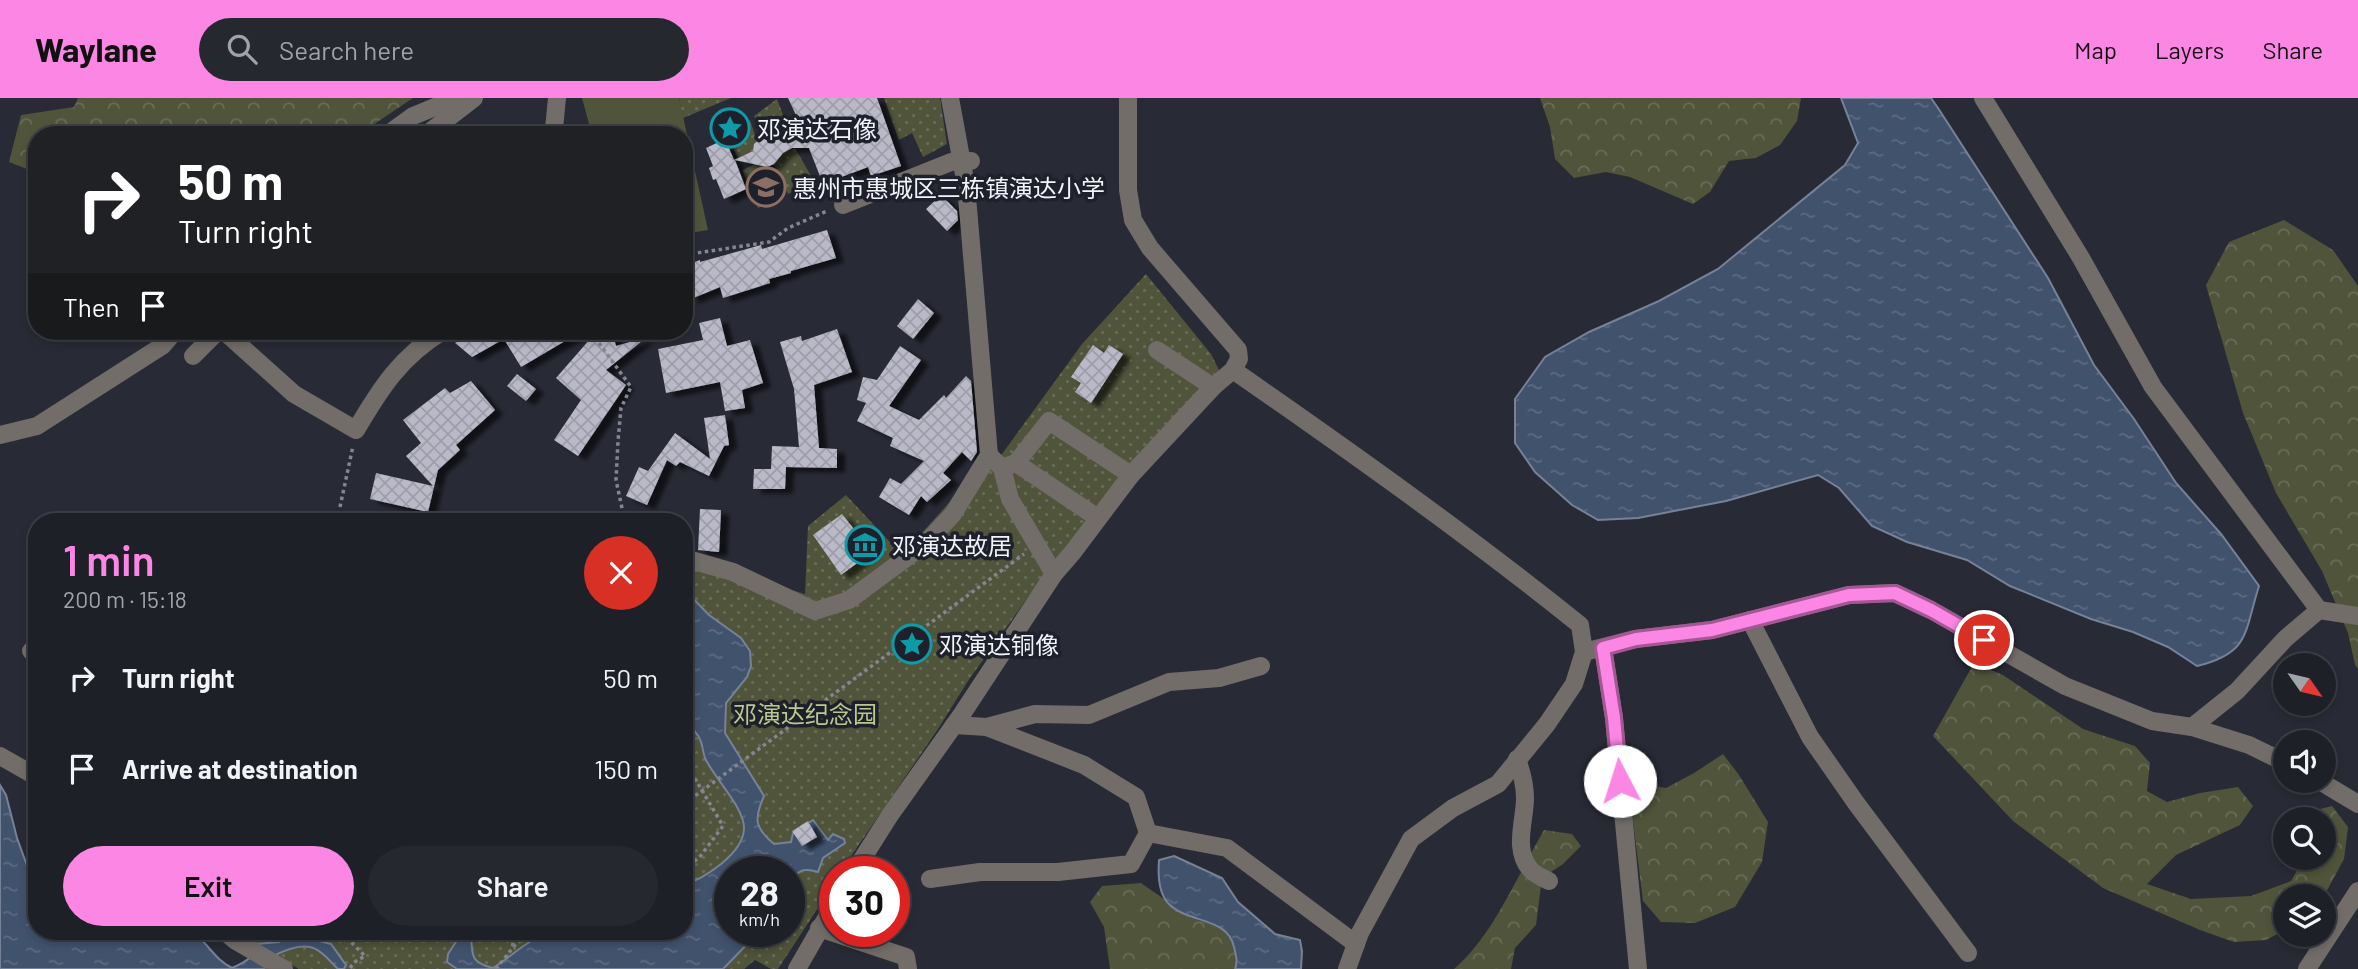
<!DOCTYPE html>
<html lang="en">
<head>
<meta charset="utf-8">
<style>
	body { margin:0; font-family:Barlow,"Noto Sans SC",sans-serif; background:#262830; color:#f1f3f6; height:100vh; display:flex; flex-direction:column; font-size:26px; white-space:nowrap }
	* { box-sizing:border-box; margin:0 }
	p { font-size:23px; color:#a1a3a8 }
	.icon { flex:none; width:38px; height:38px; fill:none; stroke:currentColor; stroke-width:2; stroke-linecap:round; stroke-linejoin:round }
	.map { position:relative; flex:1; overflow:hidden }
	.sheet { position:absolute; left:28px; top:415px; width:665px; height:427px; display:flex; flex-direction:column; background:#1e2028; border-radius:28px; box-shadow:0 4px 10px #0003,0 0 0 2px #3c3e45 }
	.sheet>* { flex:none }
	.top-card { position:absolute; left:28px; top:28px; width:665px; height:214px; border-radius:28px; box-shadow:0 4px 10px #0003,0 0 0 2px #3c3e45; background:#202124; color:#fff; overflow:hidden }
	.needle { width:46px; rotate:124deg }
	.tools { position:absolute; left:2273px; top:555px; display:grid; gap:14px }
	.tools a { display:grid; place-items:center; width:63px; height:63px; border-radius:50%; background:#1e2028; box-shadow:0 4px 10px #0003,0 0 0 2px #3c3e45; font-size:35px }
	.speed { position:absolute; left:714px; top:758px; display:flex; gap:14px; font-size:35px; font-weight:700; text-align:center }
	.speed>* { display:grid; place-content:center; width:91px; height:91px; border-radius:50%; background:#1e2028; box-shadow:0 4px 10px #0003,0 0 0 2px #3c3e45; line-height:1 }
	.speed small { font-size:18px; font-weight:400 }
	.speed .limit { border:10px solid #d22; background:#fff; color:#111 }
	.pin { position:absolute; display:grid; place-items:center; width:60px; height:60px; color:#fff; margin:-30px; border:4px solid #fff; border-radius:50%; box-shadow:0 2px 7px #0007 }
	.me { position:absolute; width:77px; margin:-38px; rotate:355deg; stroke-linejoin:round; filter:drop-shadow(0 0 5px #0008) }
	.turn { display:flex; align-items:center; gap:24px; height:147px; padding:0 35px; font-size:32px }
	.turn .icon { width:91px; height:91px; stroke-width:2.5 }
	.turn b { display:block; font-size:49px; line-height:60px }
	.then { display:flex; align-items:center; height:66px; padding:0 35px; background:#0003; gap:14px; font-size:26px }
	.round { display:grid; place-items:center; flex:none; width:74px; height:74px; border-radius:37px; background:#262830 }
	.headline { display:flex; align-items:center; justify-content:space-between; height:119px; padding:0 35px }
	h1 { font-size:42px; font-weight:600; line-height:52px; color:#fc86e4 }
	.button { display:flex; gap:14px; margin-top:auto; padding:14px 35px }
	.button a { flex:1; height:80px; border-radius:42px; background:#fc86e4; color:#111; font-size:28px; font-weight:600; line-height:80px; text-align:center }
	.button a+a { background:#262830; color:#f1f3f6 }
	ul { padding:0; list-style:none }
	li { display:flex; align-items:center; gap:21px; height:91px; padding:0 35px }
	li div { flex:1 }
	li b { display:block; font-size:26px }
	li em { font-style:normal }
	header { display:flex; align-items:center; gap:42px; box-sizing:border-box; height:98px; padding:0 35px; background:#fc86e4; color:#111 }
	header strong { font-size:33px }
	nav { display:flex; gap:38px; margin-inline-start:auto; font-size:24px }
	.search { width:490px; height:63px; background:#262830; display:flex; align-items:center; gap:18px; box-sizing:border-box; padding:0 24px; border-radius:38px; color:#a1a3a8; font-size:26px }
	.map>svg:first-child { display:block }
</style>
</head>
<body>
<header>
<strong>Waylane</strong>
<div class="search"><svg class="icon" aria-label="search" viewBox="0 0 24 24"><circle cx="10" cy="10" r="6"/><path d="M15 15l6 6"/></svg>Search here</div>
<nav><a>Map</a><a>Layers</a><a>Share</a></nav>
</header>
<div class="map">
<svg width="2358" height="871" viewBox="0 0 2358 871">
	<defs>
		<pattern id="green-dots" width="8" height="8" patternUnits="userSpaceOnUse" patternTransform="scale(1.75)"><rect width="8" height="8" fill="#4f543a"/><path d="M2 2h.1M6 6h.1" fill="none" stroke="#696d57" stroke-width="1.8" stroke-linecap="round"/></pattern>
		<pattern id="forest-crowns" width="20" height="18" patternUnits="userSpaceOnUse" patternTransform="scale(1.75)"><rect width="20" height="18" fill="#4f543a"/><path d="M2 6a3 3 0 1 1 6 0M12 15a3 3 0 1 1 6 0" fill="none" stroke="#696d57"/></pattern>
		<pattern id="water-ripples" width="26" height="14" patternUnits="userSpaceOnUse" patternTransform="scale(1.75)"><rect width="26" height="14" fill="#41526d"/><path d="M2 4q2-2 4 0t4 0M15 11q2-2 4 0t4 0" fill="none" stroke="#5d6b83"/></pattern>
		<pattern id="building-cross-hatch" width="8" height="8" patternUnits="userSpaceOnUse" patternTransform="scale(1.75)"><rect width="8" height="8" fill="#bab9c8"/><path d="M0 0l8 8M0 8l8-8" fill="none" stroke="#9e9da9"/></pattern>
		<filter id="shadow"><feDropShadow dx="8" dy="4.5" stdDeviation="2" flood-color="#0009"/></filter>
	</defs>
	<rect width="100%" height="100%" fill="#282a35"/>
	<g fill="url(#green-dots)" fill-rule="evenodd">
		<path d="M679,0h52l-48,20z"/>
		<path d="M884,0h56l7,46 -24,13 -11,-24 -13,7z"/>
		<path d="M777,1l14,37 -9,4 -6,-4h-13l-9,-20z"/>
		<path d="M750,22l7,21 -4,10 -15,7 -14,-28z"/>
		<path d="M795,50l19,33 -26,13 -14,-30 9,-11z"/>
		<path d="M758,65l9,4 14,31 -23,10 -16,-38z"/>
		<path d="M1146,176l65,80 12,24 -182,201 -73,102 -30,48 -97,142 -6,1v10l-57,87h-7l-16,-9 -11,9h-445l-65,-38h450v-373l121,36 3,-68 38,-31 56,60 72,-80 28,-21 80,-110zM730,774h59v59h-59z"/>
	</g>
	<g fill="url(#forest-crowns)">
		<path d="M78,0h335l-55,37h-321v38l-28,-11 12,-47 53,-8z"/>
		<path d="M1540,0h261l-4,23 -17,24 -24,13 -27,3 -19,31 -17,12 -63,-27 -24,-5 -32,6 -19,-19 -5,-32z"/>
		<path d="M2284,122l49,30 25,36v383l-3,-4 -7,-32 -26,-62 -46,-78 -33,-80 -37,-128 23,-43z"/>
		<path d="M1974,565l29,12 80,54 52,17 15,17 -3,28 20,11 33,-9 38,-6 15,19 -13,19 -64,30 -29,29 44,15 60,-3 40,-15 13,-23h20v-39h-7l3,-10 12,-3 16,21 -4,32 -20,37h-38l-1,34 -19,10 -32,2 -34,-12 -97,-42 -90,-67 -80,-85z"/>
		<path d="M1723,656l16,21 29,47 -6,40 -27,45 -40,16 -34,-1 -18,-21 -15,-120 38,7 28,-15z"/>
		<path d="M1544,732l28,4 9,12 -18,18 -21,14 -6,47 -21,23 -4,21h-57c39,-33 64,-95 90,-139z"/>
		<path d="M1141,785l50,35 29,8 12,13 5,23 -2,7h-125l-6,-42 -14,-25 12,-16z"/>
	</g>
	<path fill="#4f543a" d="M582,0h97l29,132 -24,4v-99h-92z"/>
	<g fill="url(#water-ripples)" stroke="#768297" stroke-width="2">
		<path d="M1841,0h90l7,10 110,170 46,87 40,54 42,64 45,51 38,52c-15,47 -9,67 -62,80l-29,-19 -35,-15 -42,-13 -81,-33 -43,-26 -60,-18 -35,-16 -33,-38 -21,-13 -92,26 -88,17 -40,2 -26,-15 -37,-33 -20,-29v-44l30,-42 44,-25 70,-31 59,-32 127,-104 13,-22z"/>
		<path d="M684,491l25,26 32,23 9,13 1,15 -4,11 -21,26 -1,30 39,63c-10,23 -10,31 10,48l17,-2 2,-9 20,-13 15,20 5,-6 11,5 1,4 -22,15 -5,14c-16,-5 -20,-1 -29,11v-11h-59v59h30l-37,38h-266l-10,-7 1,-8 15,-23h6c7,19 -5,30 24,37 19,-12 38,-31 59,-37h132v-47c12,-2 28,-13 37,-20 11,-9 23,-21 23,-36 0,-21 -30,-50 -39,-70 -3,-8 -2,-18 -9,-25 -5,-7 -8,-9 -10,-18z"/>
		<path d="M0,687l6,10 11,43 20,55v38h155c15,11 23,29 40,37 11,-5 23,-10 24,-24l23,-2 -3,-11h21l2,5 32,8 15,21 -2,4h-6c-16,-16 -23,-28 -48,-20 -15,5 -17,6 -26,20h-264z"/>
		<path d="M1174,758l48,22 16,24 37,32 25,6 2,11 -1,18h-66c3,-8 1,-13 -1,-22 -7,-31 -47,-23 -66,-44 -10,-11 -10,-30 -9,-43z"/>
	</g>
	<g fill="url(#building-cross-hatch)" filter="url(#shadow)">
		<path d="M788,0h89l24,68 -30,10 -3,-9 -45,17 -14,-36h-17l-9,5 -9,11 -7,3 -32,-7 11,29 -22,10 -8,-20 -3,1 -4,-12 4,-2 -7,-18 19,-9 9,21 19,-9 1,-7 9,-8h13l6,5 21,-11z"/>
		<path d="M941,97l16,16 1,9 -11,11 -21,-22z"/>
		<path d="M827,132l9,28 -45,13v2l-22,6 1,4 -47,15 -3,-11 -29,12 -7,-20v-13l16,-6v2l61,-17 1,4z"/>
		<path d="M918,201l16,14 -21,26 -16,-13z"/>
		<path d="M720,220l7,28 23,-6 13,43 -21,7 3,18 -20,3 -5,-29 -54,11 -8,-44 45,-9 -4,-17z"/>
		<path d="M837,231l15,43 -38,13 5,63 18,1v19l-51,-1 -1,22h-32l1,-20h17l1,-23 27,1 -5,-58 -14,-47 21,-6 1,5z"/>
		<path d="M482,233h100l-61,36 -17,-28 -32,18 -17,-14 16,-11 2,3z"/>
		<path d="M597,233h15l4,15 31,-9 -41,33 20,15 -48,71 -24,-16 27,-40 -25,-22z"/>
		<path d="M1093,247l11,8 5,-8 14,9 -32,49 -16,-11 6,-9 -10,-6z"/>
		<path d="M900,248l21,14 -32,46 30,14 25,-25 2,3 20,-22 5,5 6,71 -6,9 -9,-9 -19,21 8,7 -24,22 -6,-6 -12,19 -30,-18 11,-19 11,6 23,-23 -34,-15 3,-8 -36,-17 9,-18 -9,-3 6,-23 14,3z"/>
		<path d="M517,276l19,15 -10,12 -19,-15z"/>
		<path d="M471,283l24,29 -39,35 4,5 -22,20 -10,42 -58,-13 6,-26 57,13 -27,-30 15,-13 -18,-23 42,-32 5,5z"/>
		<path d="M725,317l4,30 -5,1 -15,30 -29,-14 -4,4 -9,-6 -20,45 -21,-9 13,-29 9,4 27,-38 35,26 -6,-41z"/>
		<path d="M700,411l21,1 -2,42 -21,-2z"/>
		<path d="M842,416l30,38 -31,23 -28,-40z"/>
		<path d="M808,723l9,16 -15,9 -10,-15z"/>
	</g>
	<g fill="none" stroke-linecap="round" stroke-linejoin="round">
		<g stroke="#848690" stroke-width="3.5" stroke-dasharray="3.5 3.5" stroke-linecap="butt">
			<path d="M684,157l85,-13 19,-14 39,-17"/>
			<path d="M600,233l-4,8 35,48 -10,21 -3,33 -2,39 9,42"/>
			<path d="M340,409l13,-61"/>
			<path d="M684,662l39,66 -24,32 -15,10"/>
			<path d="M684,706l340,-250"/>
			<path d="M344,833l3,7 18,18 -9,5 -7,8"/>
			<path d="M507,833v5l4,8 4,1"/>
			<path d="M496,871l19,-24 16,-14"/>
		</g>
		<g stroke="#726d69" stroke-width="18">
			<path d="M1983,0l98,160 72,129 166,223"/>
			<path d="M387,37l26,-19 44,-18"/>
			<path d="M426,37l48,-37"/>
			<path d="M556,37l-2,-6 3,-31"/>
			<path d="M843,107l108,-43 20,-1"/>
			<path d="M224,233l70,63 62,36c24,-41 45,-74 87,-99"/>
			<path d="M1157,252l56,37"/>
			<path d="M193,258l25,-25"/>
			<path d="M1233,272c118,82 235,165 347,255l4,27 -10,32 -27,40 -49,60 -45,24 -42,31 -51,94 -13,36"/>
			<path d="M0,337l37,-9 125,-80 13,-15"/>
			<path d="M989,357l13,13 14,-5 82,55"/>
			<path d="M1016,365l33,-42 82,54"/>
			<path d="M1002,370l8,31 44,75"/>
			<path d="M333,424h10"/>
			<path d="M684,460l49,14 82,39 34,-11 76,-56 28,-30 36,-59 -23,-270 -16,-87"/>
			<path d="M1750,522l60,117 46,66 112,150"/>
			<path d="M37,547l-6,6 6,6"/>
			<path d="M1603,550l11,70 24,251"/>
			<path d="M1584,554l51,-13 77,-9 137,-35 46,-2 36,17 134,76 87,35 40,6 57,18 37,18"/>
			<path d="M954,627l33,2 48,-13 54,1 80,-33 50,-4 42,-12"/>
			<path d="M987,629l97,38 52,32 12,36 79,15 129,96"/>
			<path d="M2192,629l45,-36 48,-52 34,-29 39,6"/>
			<path d="M0,658l37,21"/>
			<path d="M1517,661c5,14 8,25 8,39 0,23 -12,51 5,71 4,5 13,9 19,12"/>
			<path d="M2318,682l40,24"/>
			<path d="M854,774l36,-57 72,-101 92,-140 19,-22 58,-77 82,-88 20,-17 6,-11 -1,-9 -88,-102 -17,-28 -5,-30v-92"/>
			<path d="M930,781l50,-7h78l73,-8 17,-31"/>
			<path d="M819,830l87,29 2,12"/>
			<path d="M224,833l12,10 48,28"/>
			<path d="M797,871l38,-66"/>
			<path d="M2307,871l51,-78"/>
		</g>
	</g>
	<g fill="none" stroke-linecap="round" stroke-linejoin="round">
		<g stroke="#a45794" stroke-width="18">
			<path id="route" d="M1620,683l-6,-63 -11,-70 33,-9 76,-9 137,-35 46,-2 36,17 53,30"/>
		</g>
		<use href="#route" stroke="#fc86e4" stroke-width="12"/>
	</g>
	<defs>
		<g id="sight-ring" transform="scale(2.0125)"><circle r="9.5" fill="#1e202b" stroke="#0f9aa8" stroke-width="1.5"/><path d="M0-6L1.8-2.2L6-1.7L2.9 1.2L3.7 5.4L0 3.3L-3.7 5.4L-2.9 1.2L-6-1.7L-1.8-2.2Z" fill="#0f9aa8"/></g>
		<g id="school-ring" transform="scale(2.0125)"><circle r="9.5" fill="#1e202b" stroke="#8d6e63" stroke-width="1.5"/><path d="M0-5L7-2L0 1L-7-2ZM-4 1L0 2.5L4 1V4Q0 6-4 4Z" fill="#8d6e63"/></g>
		<g id="museum-ring" transform="scale(2.0125)"><circle r="9.5" fill="#1e202b" stroke="#0f9aa8" stroke-width="1.5"/><path d="M0-6L6-3V-2H-6V-3ZM-5-1h2V3h-2ZM-1-1h2V3h-2ZM3-1h2V3H3ZM-6 4H6V6H-6Z" fill="#0f9aa8"/></g>
	</defs>
	<g fill-rule="evenodd">
		<use href="#sight-ring" x="730" y="30"/>
		<use href="#school-ring" x="766" y="89"/>
		<use href="#museum-ring" x="865" y="447"/>
		<use href="#sight-ring" x="912" y="546"/>
	</g>
	<g text-anchor="middle" dominant-baseline="central" stroke-width="7" stroke-linejoin="round" paint-order="stroke">
		<g font-size="24" fill="#f1f3fa" stroke="#1e202b" text-anchor="start">
			<text x="757" y="30">邓演达石像</text>
			<text x="793" y="89">惠州市惠城区三栋镇演达小学</text>
			<text x="892" y="447">邓演达故居</text>
			<text x="939" y="546">邓演达铜像</text>
		</g>
		<g font-size="24" fill="#bbc88d" stroke="#1e202b">
			<text x="805" y="615">邓演达纪念园</text>
		</g>
	</g>
</svg>
<div class="tools">
<a><svg class="needle" viewBox="-14 -14 28 28"><path d="M0-13l5 13h-10z" fill="#e53935"/><path d="M0 13l5-13h-10z" fill="#a1a3a8"/></svg></a>
<a><svg class="icon" aria-label="sound" viewBox="0 0 24 24"><path d="M4 9h4l5-4v14l-5-4H4zM17 9q2 3 0 6"/></svg></a>
<a><svg class="icon" aria-label="search" viewBox="0 0 24 24"><circle cx="10" cy="10" r="6"/><path d="M15 15l6 6"/></svg></a>
<a><svg class="icon" aria-label="layers" viewBox="0 0 24 24"><path d="M12 4l9 5-9 5-9-5zM3 14l9 5 9-5"/></svg></a>
</div>
<div class="speed"><div>28<small>km/h</small></div><div class="limit">30</div></div>
<div class="pin" style="left:1984px;top:542px;background:#d93025"><svg class="icon" aria-label="arrive" viewBox="0 0 24 24"><path d="M6 21V4h12l-3 4 3 4H6"/></svg></div>
<svg class="me" style="left:1620px;top:683px" viewBox="-20 -20 40 40"><circle r="19" fill="#fff"/><path d="M0-13L10 11 0 6-10 11z" fill="#fc86e4"/></svg>
<div class="top-card">
<div class="turn"><svg class="icon" aria-label="right" viewBox="0 0 24 24"><path d="M7 20v-9h11M14 6l5 5-5 5"/></svg><div><b>50 m</b>Turn right</div></div>
<div class="then">Then<svg class="icon" aria-label="arrive" viewBox="0 0 24 24"><path d="M6 21V4h12l-3 4 3 4H6"/></svg></div>
</div>
<section class="sheet">
<div class="headline"><div><h1>1 min</h1><p>200 m · 15:18</p></div><a class="round" style="background:#d93025;color:#fff"><svg class="icon" aria-label="close" viewBox="0 0 24 24"><path d="M6 6l12 12M18 6L6 18"/></svg></a></div>
<ul>
<li><svg class="icon" aria-label="right" viewBox="0 0 24 24"><path d="M7 20v-9h11M14 6l5 5-5 5"/></svg><div><b>Turn right</b></div><em>50 m</em></li>
<li><svg class="icon" aria-label="arrive" viewBox="0 0 24 24"><path d="M6 21V4h12l-3 4 3 4H6"/></svg><div><b>Arrive at destination</b></div><em>150 m</em></li>
</ul>
<div class="button"><a>Exit</a><a>Share</a></div>
</section>
</div>
</body>
</html>
